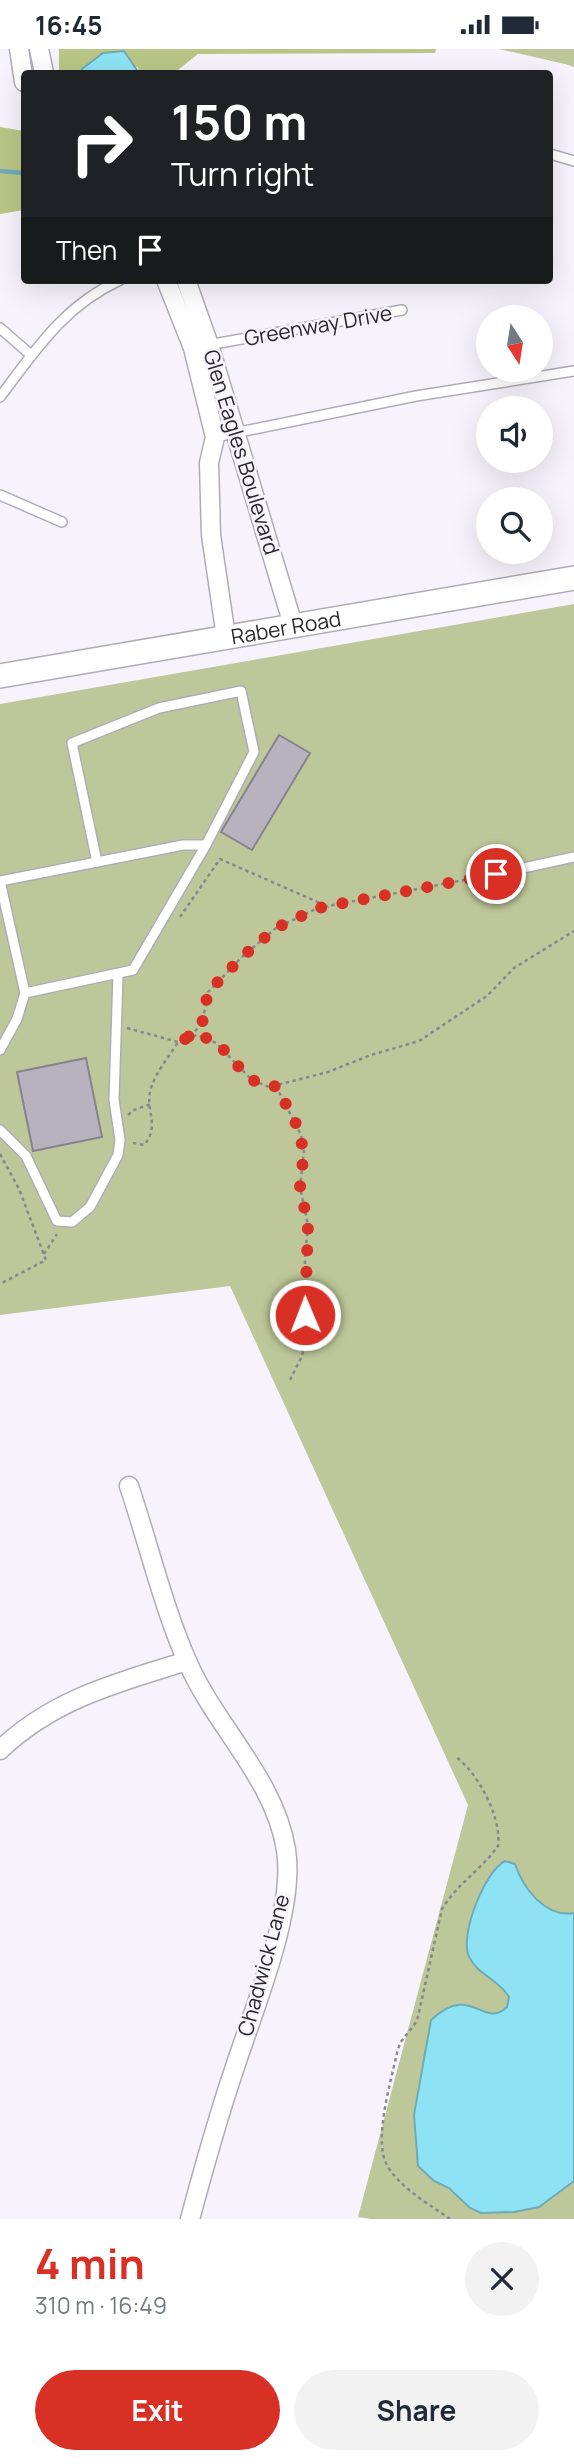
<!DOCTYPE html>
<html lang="en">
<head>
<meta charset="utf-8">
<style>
	body { margin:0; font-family:Manrope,sans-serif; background:#f2f2f3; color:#1f2937; height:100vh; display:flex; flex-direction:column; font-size:26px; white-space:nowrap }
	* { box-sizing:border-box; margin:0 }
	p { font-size:23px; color:#747a83 }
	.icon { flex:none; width:38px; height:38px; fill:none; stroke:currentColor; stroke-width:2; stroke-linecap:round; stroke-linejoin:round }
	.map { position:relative; height:2170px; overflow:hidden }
	.details { display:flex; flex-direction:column; background:#fff; flex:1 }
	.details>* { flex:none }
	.top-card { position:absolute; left:21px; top:21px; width:532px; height:214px; border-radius:7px; box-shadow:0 7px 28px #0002; background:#202124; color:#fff; overflow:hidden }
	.needle { width:46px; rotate:168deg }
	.controls { position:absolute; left:476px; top:256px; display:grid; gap:14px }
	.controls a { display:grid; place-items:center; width:77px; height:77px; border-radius:50%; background:#fff; box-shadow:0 7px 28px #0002; font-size:35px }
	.pin { position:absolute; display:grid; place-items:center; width:60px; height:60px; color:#fff; margin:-30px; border:4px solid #fff; border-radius:50%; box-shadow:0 2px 7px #0007 }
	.me { position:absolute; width:77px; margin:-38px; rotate:359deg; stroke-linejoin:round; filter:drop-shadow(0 0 5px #0008) }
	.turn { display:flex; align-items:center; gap:24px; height:147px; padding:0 35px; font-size:32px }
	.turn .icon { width:91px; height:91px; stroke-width:2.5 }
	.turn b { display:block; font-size:49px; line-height:60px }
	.then { display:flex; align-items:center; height:66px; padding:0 35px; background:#0003; gap:14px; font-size:26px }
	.round { display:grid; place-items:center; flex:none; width:74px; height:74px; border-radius:37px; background:#f2f2f3 }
	.overview { display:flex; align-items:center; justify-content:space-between; height:119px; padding:0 35px }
	h1 { font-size:42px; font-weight:700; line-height:52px; color:#d93025 }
	.primary-button { display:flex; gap:14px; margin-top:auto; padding:14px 35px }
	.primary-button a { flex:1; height:80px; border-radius:42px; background:#d93025; color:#fff; font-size:28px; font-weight:700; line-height:80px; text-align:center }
	.primary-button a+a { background:#f2f2f3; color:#1f2937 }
	.status { display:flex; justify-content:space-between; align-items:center; height:49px; padding:0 35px; background:#fff; direction:ltr }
	.status svg { height:19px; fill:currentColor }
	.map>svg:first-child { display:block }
</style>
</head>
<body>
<div class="status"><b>16:45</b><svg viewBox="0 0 49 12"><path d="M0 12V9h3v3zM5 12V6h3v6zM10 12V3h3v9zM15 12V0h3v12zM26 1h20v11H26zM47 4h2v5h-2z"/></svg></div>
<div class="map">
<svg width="574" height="2170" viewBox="0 0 574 2170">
	<rect width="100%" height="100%" fill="#f6f3fd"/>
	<g fill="#bec799">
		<path d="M499,0h75v18l-9,-3z"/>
		<path d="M574,555v1615h-203l-13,-2 110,-412 -238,-519 -230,29v-611z"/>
	</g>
	<g fill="#bac686">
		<path d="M59,0h377l-1,4 -237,1 -24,19h-35l-1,-6 -56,1v5h-23z"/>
		<path d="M0,78l24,4v79l-24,4z"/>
	</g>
	<g fill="#8de3f3" stroke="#6fabb7" stroke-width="2">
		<path d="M124,2l15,22h-57v-4l21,-16z"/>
		<path d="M505,1812l10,3c8,24 30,54 59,49v268l-35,26 -25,5 -33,1 -11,-5 -21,-20 -15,-7 -16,-15 -4,-51 17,-95c41,-38 52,10 76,-13l2,-10c-9,-17 -34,-23 -41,-43 -7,-22 17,-83 37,-93z"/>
	</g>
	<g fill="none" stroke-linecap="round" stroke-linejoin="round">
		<path stroke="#6fabb7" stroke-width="4.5" d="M0,122l24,2"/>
	</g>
	<g fill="#b6b3bf" stroke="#86838e" stroke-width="2">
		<path d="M279,686l31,18 -58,97 -31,-18z"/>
		<path d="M86,1009l16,79 -69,14 -16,-79z"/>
	</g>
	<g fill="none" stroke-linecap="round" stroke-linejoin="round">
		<g stroke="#afacb7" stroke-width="12">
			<g id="service">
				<path d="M550,105l24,7"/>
				<path d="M0,279l31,27"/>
				<path d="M208,296l194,-35"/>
				<path d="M0,348c37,-49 64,-91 120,-117"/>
				<path d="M215,388l201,-41 158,-25"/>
				<path d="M0,446l62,27"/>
				<path d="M97,813l86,-17h23"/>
				<path d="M496,825l78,-17"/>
				<path d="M0,832l25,112 108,-23 73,-125 48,-93 -13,-61 -82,17 -87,35 25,119 -97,19"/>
				<path d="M0,1001l17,-31 8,-26"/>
				<path d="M0,1081l26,26 31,65 15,1 18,-15 28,-52 2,-15 -6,-40 4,-125"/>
			</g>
		</g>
		<g stroke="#afacb7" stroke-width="21">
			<g id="minor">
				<path d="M19,0l5,33"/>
				<path d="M39,0l5,24"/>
				<path d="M166,231l27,68 22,89 -6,26 2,72 15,102"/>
				<path d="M186,231l23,65 84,280"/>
				<path d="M129,1437c19,56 35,124 59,177 28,64 87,116 98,187 10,62 -35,165 -54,226 -16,47 -29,95 -42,143"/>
				<path d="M0,1701c53,-51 119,-68 187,-89"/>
			</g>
		</g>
		<g stroke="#afacb7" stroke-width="26">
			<g id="tertiary">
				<path id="s1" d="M0,627l574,-98"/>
			</g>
		</g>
		<g stroke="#89868e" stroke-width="2.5" stroke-dasharray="3.5 3.5" stroke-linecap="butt">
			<path d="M180,868l40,-58 109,48"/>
			<path d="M127,979l51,14"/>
			<path d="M190,987l12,-12 6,-32 34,-35 34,-29 42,-20 167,-32"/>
			<path d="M276,1037l25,49 3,16 -4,36 8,38 -3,31v84l-3,16 -13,26"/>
			<path d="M128,1066l6,-5 17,-6"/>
			<path d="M133,1094l11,2c16,-18 2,-33 6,-53 4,-18 19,-35 28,-50l19,-7 19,8 36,37 17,7 59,-15 43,-17 48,-14 68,-45 27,-28 60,-37"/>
			<path d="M0,1105l19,35 27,71 -46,24"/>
			<path d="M44,1205l13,-20"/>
			<path d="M450,2170c-21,-15 -55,-34 -65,-58 -10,-27 6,-80 12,-108l3,-10 17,-22 25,-112c15,-25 40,-40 56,-63 4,-28 -20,-73 -42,-89"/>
		</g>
		<use href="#service" stroke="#fff" stroke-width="9"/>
		<use href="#minor" stroke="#fff" stroke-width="18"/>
		<use href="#tertiary" stroke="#fff" stroke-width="23"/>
	</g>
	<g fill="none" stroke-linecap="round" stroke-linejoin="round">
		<path stroke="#d93025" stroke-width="12" stroke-dasharray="0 21.6" d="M305,1266l3,-90 -8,-38 4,-36 -9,-30 -19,-35c-35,4 -44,-45 -77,-50 -6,-1 -15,4 -22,6l15,-7 10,-11 6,-32 34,-35 34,-29 42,-20 178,-34"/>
	</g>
	<g text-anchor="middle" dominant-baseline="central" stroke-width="5" stroke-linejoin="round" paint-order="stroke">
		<g font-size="21" fill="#29272c" stroke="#f6f3fd">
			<text transform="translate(318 276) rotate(-10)">Greenway Drive</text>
			<text transform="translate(242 403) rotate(73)">Glen Eagles Boulevard</text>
			<text stroke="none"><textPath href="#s1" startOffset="290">Raber Road</textPath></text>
			<text transform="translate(263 1916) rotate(-75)">Chadwick Lane</text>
		</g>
	</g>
</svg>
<div class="controls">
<a><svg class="needle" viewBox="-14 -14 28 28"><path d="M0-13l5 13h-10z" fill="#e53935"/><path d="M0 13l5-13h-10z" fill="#747a83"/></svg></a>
<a><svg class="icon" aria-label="sound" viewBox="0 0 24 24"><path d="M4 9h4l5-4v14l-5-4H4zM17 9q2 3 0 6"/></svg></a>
<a><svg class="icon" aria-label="search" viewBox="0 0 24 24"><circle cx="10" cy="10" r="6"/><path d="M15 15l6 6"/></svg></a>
</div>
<div class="pin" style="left:496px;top:825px;background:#d93025"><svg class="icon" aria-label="arrive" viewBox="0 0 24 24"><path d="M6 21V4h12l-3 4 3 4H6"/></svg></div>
<svg class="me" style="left:305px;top:1266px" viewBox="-20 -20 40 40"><circle r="17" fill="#d93025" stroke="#fff" stroke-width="3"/><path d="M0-11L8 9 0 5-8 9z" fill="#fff"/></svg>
<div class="top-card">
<div class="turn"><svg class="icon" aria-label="right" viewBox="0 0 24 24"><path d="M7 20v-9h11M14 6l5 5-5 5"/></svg><div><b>150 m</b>Turn right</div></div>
<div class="then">Then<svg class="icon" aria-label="arrive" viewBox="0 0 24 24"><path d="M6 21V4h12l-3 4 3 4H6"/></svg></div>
</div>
</div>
<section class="details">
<div class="overview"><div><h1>4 min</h1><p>310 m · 16:49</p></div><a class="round"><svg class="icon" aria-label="close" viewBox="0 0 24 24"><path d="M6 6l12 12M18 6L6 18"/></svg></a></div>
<div class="primary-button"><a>Exit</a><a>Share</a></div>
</section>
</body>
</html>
